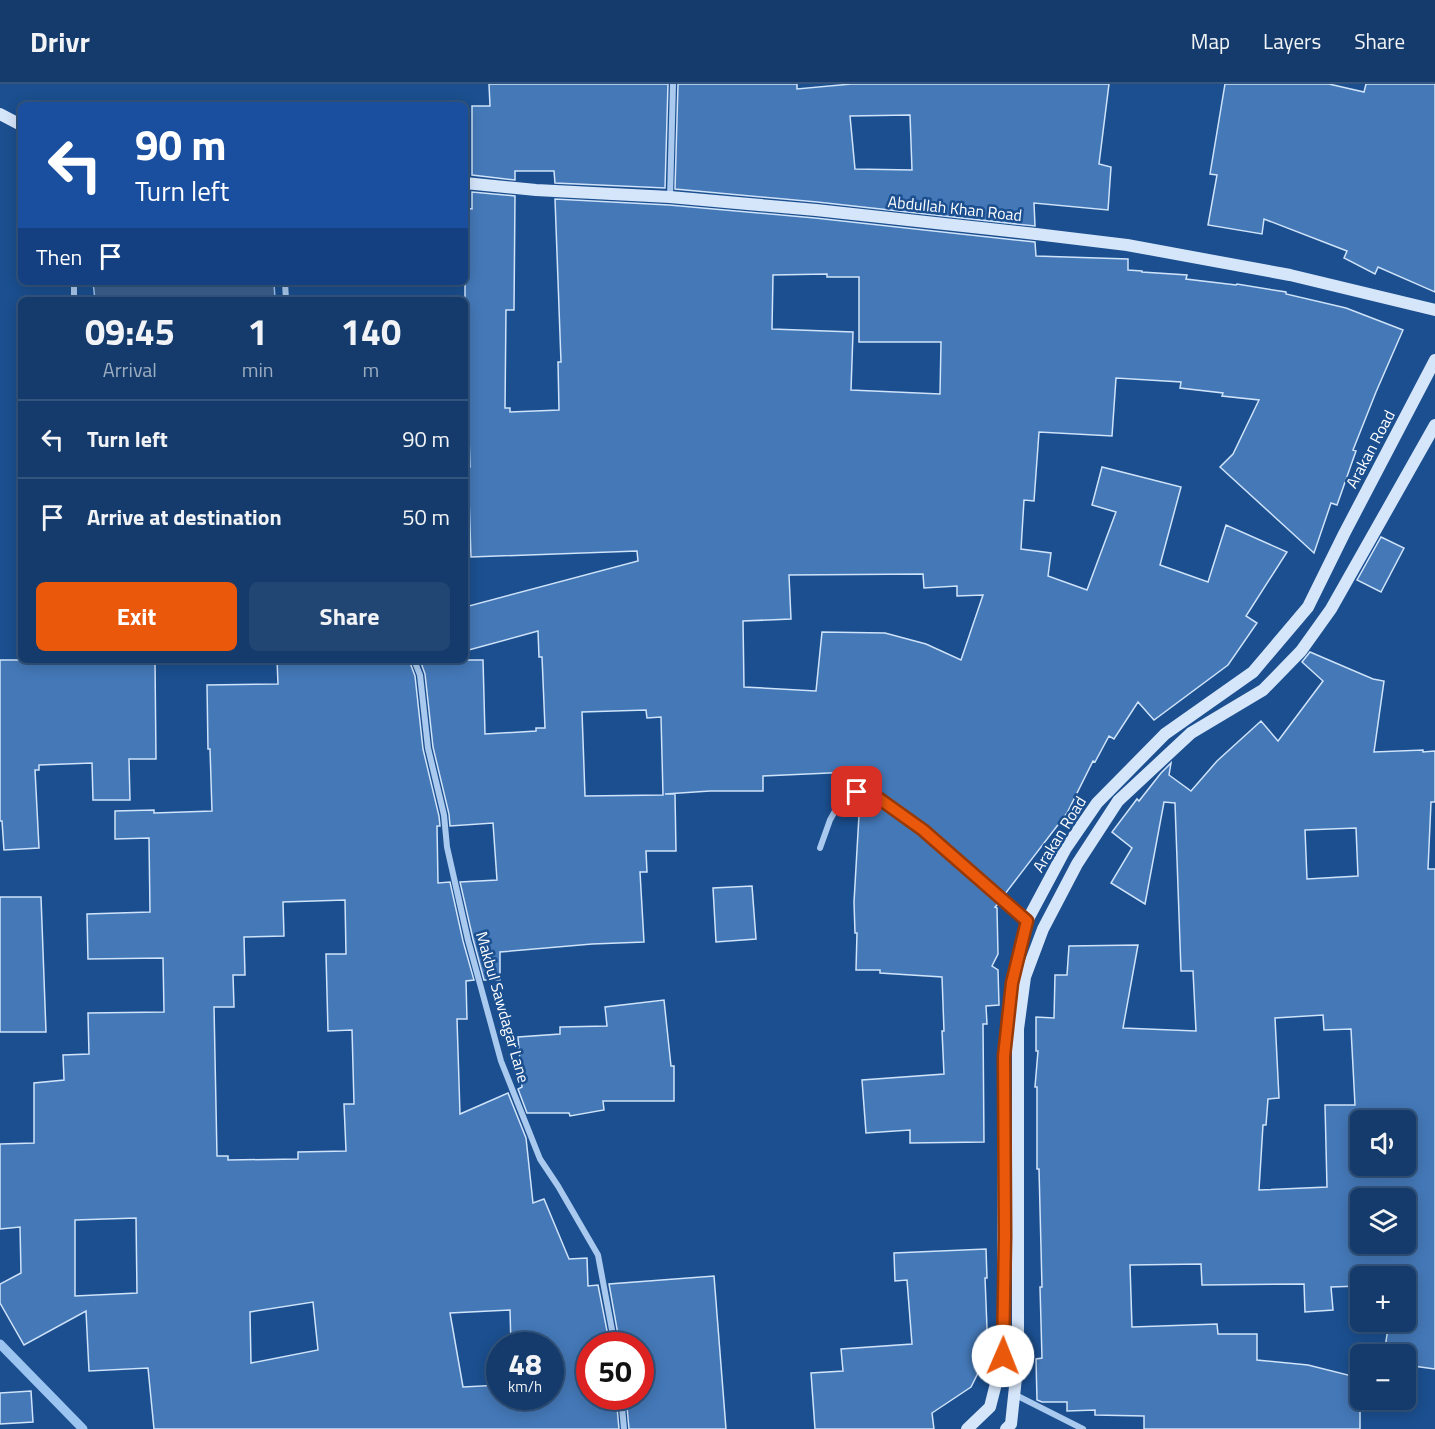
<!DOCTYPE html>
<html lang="en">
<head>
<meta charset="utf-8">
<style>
	body { margin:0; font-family:"Titillium Web",sans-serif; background:#214673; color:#f1f3f6; height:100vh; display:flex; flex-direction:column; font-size:22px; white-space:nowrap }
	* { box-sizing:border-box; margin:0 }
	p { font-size:20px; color:#9dadc1 }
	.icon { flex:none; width:33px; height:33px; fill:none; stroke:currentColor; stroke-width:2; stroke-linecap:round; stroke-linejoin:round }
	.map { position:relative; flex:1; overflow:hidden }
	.details { position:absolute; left:18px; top:213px; width:450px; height:366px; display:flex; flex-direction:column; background:#143b6b; border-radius:9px; box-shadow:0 3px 15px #0003,0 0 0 2px #33557e }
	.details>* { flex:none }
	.hud { position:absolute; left:18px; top:18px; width:450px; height:183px; border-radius:9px; box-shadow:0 3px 15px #0003,0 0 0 2px #33557e; background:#1a4fa0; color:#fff; overflow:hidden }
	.controls { position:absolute; left:1350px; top:1026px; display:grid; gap:12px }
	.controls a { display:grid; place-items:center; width:66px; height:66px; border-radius:9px; background:#143b6b; box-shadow:0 3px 15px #0003,0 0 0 2px #33557e; font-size:30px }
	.speed { position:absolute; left:486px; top:1248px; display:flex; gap:12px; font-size:30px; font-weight:700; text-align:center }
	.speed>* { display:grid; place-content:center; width:78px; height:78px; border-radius:50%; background:#143b6b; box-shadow:0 3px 15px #0003,0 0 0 2px #33557e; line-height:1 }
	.speed small { font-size:15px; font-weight:400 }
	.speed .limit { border:9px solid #d22; background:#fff; color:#111 }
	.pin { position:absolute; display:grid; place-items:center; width:51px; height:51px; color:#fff; margin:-26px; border-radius:12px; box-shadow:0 3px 9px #0006 }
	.me { position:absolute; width:66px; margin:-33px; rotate:1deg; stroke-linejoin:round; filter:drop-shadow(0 0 4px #0008) }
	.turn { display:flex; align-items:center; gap:21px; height:126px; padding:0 18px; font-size:27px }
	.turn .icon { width:78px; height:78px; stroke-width:2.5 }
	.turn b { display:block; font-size:42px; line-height:51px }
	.then { display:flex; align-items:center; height:57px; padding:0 18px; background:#0003; gap:12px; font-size:22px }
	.eta { display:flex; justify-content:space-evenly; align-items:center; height:102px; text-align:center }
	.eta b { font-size:36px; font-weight:700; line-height:42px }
	.cta { display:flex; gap:12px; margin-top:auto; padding:12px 18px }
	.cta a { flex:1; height:69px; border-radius:9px; background:#ea580c; color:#fff; font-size:24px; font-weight:700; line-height:69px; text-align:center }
	.cta a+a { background:#214673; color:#f1f3f6 }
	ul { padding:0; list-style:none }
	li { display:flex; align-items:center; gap:18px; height:78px; padding:0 18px; border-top:2px solid #33557e }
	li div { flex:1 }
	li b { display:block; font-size:22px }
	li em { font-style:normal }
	header { display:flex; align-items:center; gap:36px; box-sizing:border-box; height:84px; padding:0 30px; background:#143b6b; border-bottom:2px solid #33557e }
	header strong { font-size:28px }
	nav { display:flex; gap:33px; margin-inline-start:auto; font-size:21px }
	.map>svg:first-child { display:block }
</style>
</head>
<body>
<header>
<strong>Drivr</strong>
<nav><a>Map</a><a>Layers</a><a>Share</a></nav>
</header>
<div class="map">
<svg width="1435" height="1345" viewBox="0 0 1435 1345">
	<rect width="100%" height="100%" fill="#1b4f8f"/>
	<path fill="#3c6290" stroke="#9cc4f0" stroke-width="1.5" d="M93,198h181l1,18h-180z"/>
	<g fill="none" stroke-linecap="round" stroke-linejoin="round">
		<path stroke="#9cc4f0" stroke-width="9" d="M0,1260l83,85"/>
	</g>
	<g fill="#4478b7" stroke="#cfe3fa" stroke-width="1.5" fill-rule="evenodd">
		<path d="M489,0h179l-3,104 -110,-5 -1,-12h-39v9l-43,-5v-69h18z"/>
		<path d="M678,0h119v5l54,-5h258l-10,80 12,3 -3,43 -74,-7 1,23 -218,-24 -142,-13zM910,31l2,55 -57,-1 -5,-53z"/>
		<path d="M1225,0h104l35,8 2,-8h69v208l-57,-25 -3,7 -31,-16 3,-7 -83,-32 -2,15 -54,-9 9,-50 -7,-1z"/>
		<path d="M472,108l43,4 -1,114h-8l-1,98h5v4l49,-2 -1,-48h3l-6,-163 114,6 146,13 220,24 1,14 92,3v11l14,1v1l45,3 -1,4 50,6 1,-1 49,8v2l60,14 57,22 -27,62 -23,58 3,1 -19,54 -6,-2 -17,50 -94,-86 13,-13 26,-54 -37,-4 1,-3 -43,-5 1,-6 -65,-4 -4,58 -73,-4 -5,69 -10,-1 -3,49 30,4 -3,23 39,14 29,-78 -24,-7 10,-38 79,20 -21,78 48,17 18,-57 61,27 -41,64 11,7 -29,42 -74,55 -16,-18 -24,37 -5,-3 -14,26 -2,-1 -26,52 -62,81 -79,-68 -49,-35 -16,-4h-11l1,-15 -88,4v15h-53l-45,3h10l1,57h-30l1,21h-7l4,70 -52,2 -92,8v28h-16l-11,-41 -13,-57 37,-2 -4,-57 -43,3 -1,-12 -16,-67 -8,-73 -5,-14h63l2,74 51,-3v-3h9l-3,-71h-3l-1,-26 -73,20v-44l173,-46 -1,-10 -166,6 -3,-89 2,-1 -2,-62h-3v-197l7,1zM827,190v3h32v65h82l-1,52 -89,-4 2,-58 -81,-3 1,-54zM923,490l1,14 33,-2v10l26,-1 -22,65 -35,-16 -41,-11 -63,-1 -6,59 -72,-4 -1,-66 48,-2 -2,-44zM646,626l1,8 14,-1 2,78 -78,1 -3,-84z"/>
		<path d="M1381,453l23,11 -23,44 -24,-12z"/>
		<path d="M1310,568l63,27 11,2 -10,71 49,-2v2l12,-1v51h-4l-3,67h7v500l-29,-4v-11h-22l5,-32h17v-46h-46v10l-29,1 2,23 -28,2 -1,-28 -102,1 -1,-21 -71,1 2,62 85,-3 1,10h39v26l51,5 52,13v51h-216v-13l-49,-1v-5l-28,1v-9h-25l-5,-2 -1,-41 6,-1 -2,-71h2l-3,-118h-2v-82h-2l3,-36h-2v-34l18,1 1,-43h12l2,-29 69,-1 -15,83 73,3 -3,-60h-12l-6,-168 -11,-1 -19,102 -34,-21 21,-35 -20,-16 25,-33 2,2 22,-28 10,-10 -2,12 22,16 26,-30 44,-40 17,20 45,-60 -21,-19zM1356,744l2,48 -51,3 -2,-49zM1323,931l1,15 27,-1 4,76h-30l2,82 -68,3 4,-65h3l2,-26 11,-1 -4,-80zM1360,1036h46v46h-46zM1360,1114h46v46h-46z"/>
		<path d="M0,576h85v2l70,-1 1,98h-27l1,41h-37l-1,-37 -53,2v5h-4l4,78 -35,2 -2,-29h-2z"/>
		<path d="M277,576h132l6,16 8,73 16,67 1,10h-3l1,57 12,-1 13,59 11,39 -8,1 1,38h-10l3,95 48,-21 18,45 7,65 11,-4 25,60 18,-1 1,28 10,-1 12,61h-20v50h26l3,33h-465l-6,-61 -59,3 -3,-60 -62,34 -24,-42v-19l21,-11 -1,-46 -20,2v-85l34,-1v-60l30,-3 -1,-25 26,-1 -1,-41 76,-1 -1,-54 -75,1 -1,-45 63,-2 -1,-74 -34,1v-28l39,-1v3l58,-2 -2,-62h-2l-1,-64 71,-1zM345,816l1,54h-20l2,77 24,-1 2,74h-10l2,47 -48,1v7l-70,1v-4h-11l-3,-149h20l-1,-32h12l-1,-38 40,-1 -1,-34zM136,1134l1,75 -62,3v-76zM313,1218l5,48 -67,13 -1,-51zM510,1226l1,36h39v50h-50v-11l-37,2 -13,-74z"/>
		<path d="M860,714l12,2 48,34 79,69 -4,4 2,1 1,46 -6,12 6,4 1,35 -13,1 1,18h-4l1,118 -74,1v-13l-44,3 -4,-53 82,-6 -2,-43h2l-2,-54 -62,-4v-3h-24l1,-37h-2l-1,-31z"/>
		<path d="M752,802l4,53 -40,3 -3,-54z"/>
		<path d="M0,813h41l5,135h-46z"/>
		<path d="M664,916l7,66h3v35h-71l1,9 -34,6 -1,-3h-42l-9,-24 4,-2 -4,-50 42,-3v-7l47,-1 -2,-19z"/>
		<path d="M986,1165l1,29h-2l3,75 -17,34 -39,26 2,16h-119l-4,-56 32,-2 -2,-22 71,-5 -5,-64 -12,1 -1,-28z"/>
		<path d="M714,1192l12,153h-97l-3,-33h14v-50h-20l-11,-62z"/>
		<path d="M31,1307l2,31 -33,2v-31z"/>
	</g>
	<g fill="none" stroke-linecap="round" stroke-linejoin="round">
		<g stroke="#a9c9ee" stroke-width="6">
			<path d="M670,113l3,-113"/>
			<path d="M74,198v18"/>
			<path d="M285,198l1,18"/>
			<path d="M414,576l6,15 8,73 16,67 3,32 21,93 33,121 39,98 18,27 40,69 17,91"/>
			<path d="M820,764l10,-28 10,-18 17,-10 17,3 49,35 104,90"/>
			<path d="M1014,1310l69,35"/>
			<path d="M621,1312l3,33"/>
		</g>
		<g stroke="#d6e6fa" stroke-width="12">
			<path d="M0,30l21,11"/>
			<path d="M465,99l71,7 134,7 146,13 220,24 91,11 163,30 145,35"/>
			<path d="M967,1345l23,-22 13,-51 1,-300 8,-73 15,-62 39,-73 31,-45 68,-69 88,-62 55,-65 36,-73 91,-174"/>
			<path d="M1006,1345l5,-5 7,-65v-330l7,-52 18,-48 34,-65 41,-63 73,-68 72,-43 38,-39 30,-42 104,-184"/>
		</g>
	</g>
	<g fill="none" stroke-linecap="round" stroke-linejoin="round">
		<g stroke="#983908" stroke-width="15">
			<path id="route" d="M857,708l17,3 49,35 104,91 -15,62 -8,73 1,180 -2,120"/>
		</g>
		<use href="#route" stroke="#ea580c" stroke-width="10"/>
	</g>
	<g text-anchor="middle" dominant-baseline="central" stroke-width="5" stroke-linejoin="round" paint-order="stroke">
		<g font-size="16" fill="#fff" stroke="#1b4f8f">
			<text transform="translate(955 124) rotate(6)">Abdullah Khan Road</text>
			<text transform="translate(1370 365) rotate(-62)">Arakan Road</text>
			<text transform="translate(1059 750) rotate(-58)">Arakan Road</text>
			<text transform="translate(503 923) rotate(74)">Makbul Sawdagar Lane</text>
		</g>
	</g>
</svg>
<div class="controls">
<a><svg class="icon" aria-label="sound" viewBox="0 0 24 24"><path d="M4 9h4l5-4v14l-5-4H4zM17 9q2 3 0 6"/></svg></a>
<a><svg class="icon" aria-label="layers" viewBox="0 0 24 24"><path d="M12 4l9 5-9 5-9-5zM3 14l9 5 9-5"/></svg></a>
<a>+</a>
<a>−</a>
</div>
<div class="speed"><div>48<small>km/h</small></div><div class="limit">50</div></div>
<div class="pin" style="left:857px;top:708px;background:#d93025"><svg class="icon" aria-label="arrive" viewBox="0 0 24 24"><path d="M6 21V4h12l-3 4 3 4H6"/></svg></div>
<svg class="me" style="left:1003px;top:1272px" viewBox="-20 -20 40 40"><circle r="19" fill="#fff"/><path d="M0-13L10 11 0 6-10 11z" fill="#ea580c"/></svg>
<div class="hud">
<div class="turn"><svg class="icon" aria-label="left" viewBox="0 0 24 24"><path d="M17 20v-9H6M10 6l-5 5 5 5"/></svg><div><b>90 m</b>Turn left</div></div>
<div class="then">Then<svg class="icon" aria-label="arrive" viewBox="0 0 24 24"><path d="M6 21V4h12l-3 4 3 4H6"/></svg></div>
</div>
<section class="details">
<div class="eta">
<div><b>09:45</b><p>Arrival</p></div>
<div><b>1</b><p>min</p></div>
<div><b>140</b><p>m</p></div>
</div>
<ul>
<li><svg class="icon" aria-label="left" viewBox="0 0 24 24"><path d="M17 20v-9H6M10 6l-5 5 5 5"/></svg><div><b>Turn left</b></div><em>90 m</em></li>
<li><svg class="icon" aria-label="arrive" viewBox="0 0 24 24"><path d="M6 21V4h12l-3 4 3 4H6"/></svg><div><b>Arrive at destination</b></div><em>50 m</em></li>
</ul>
<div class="cta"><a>Exit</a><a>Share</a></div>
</section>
</div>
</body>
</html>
